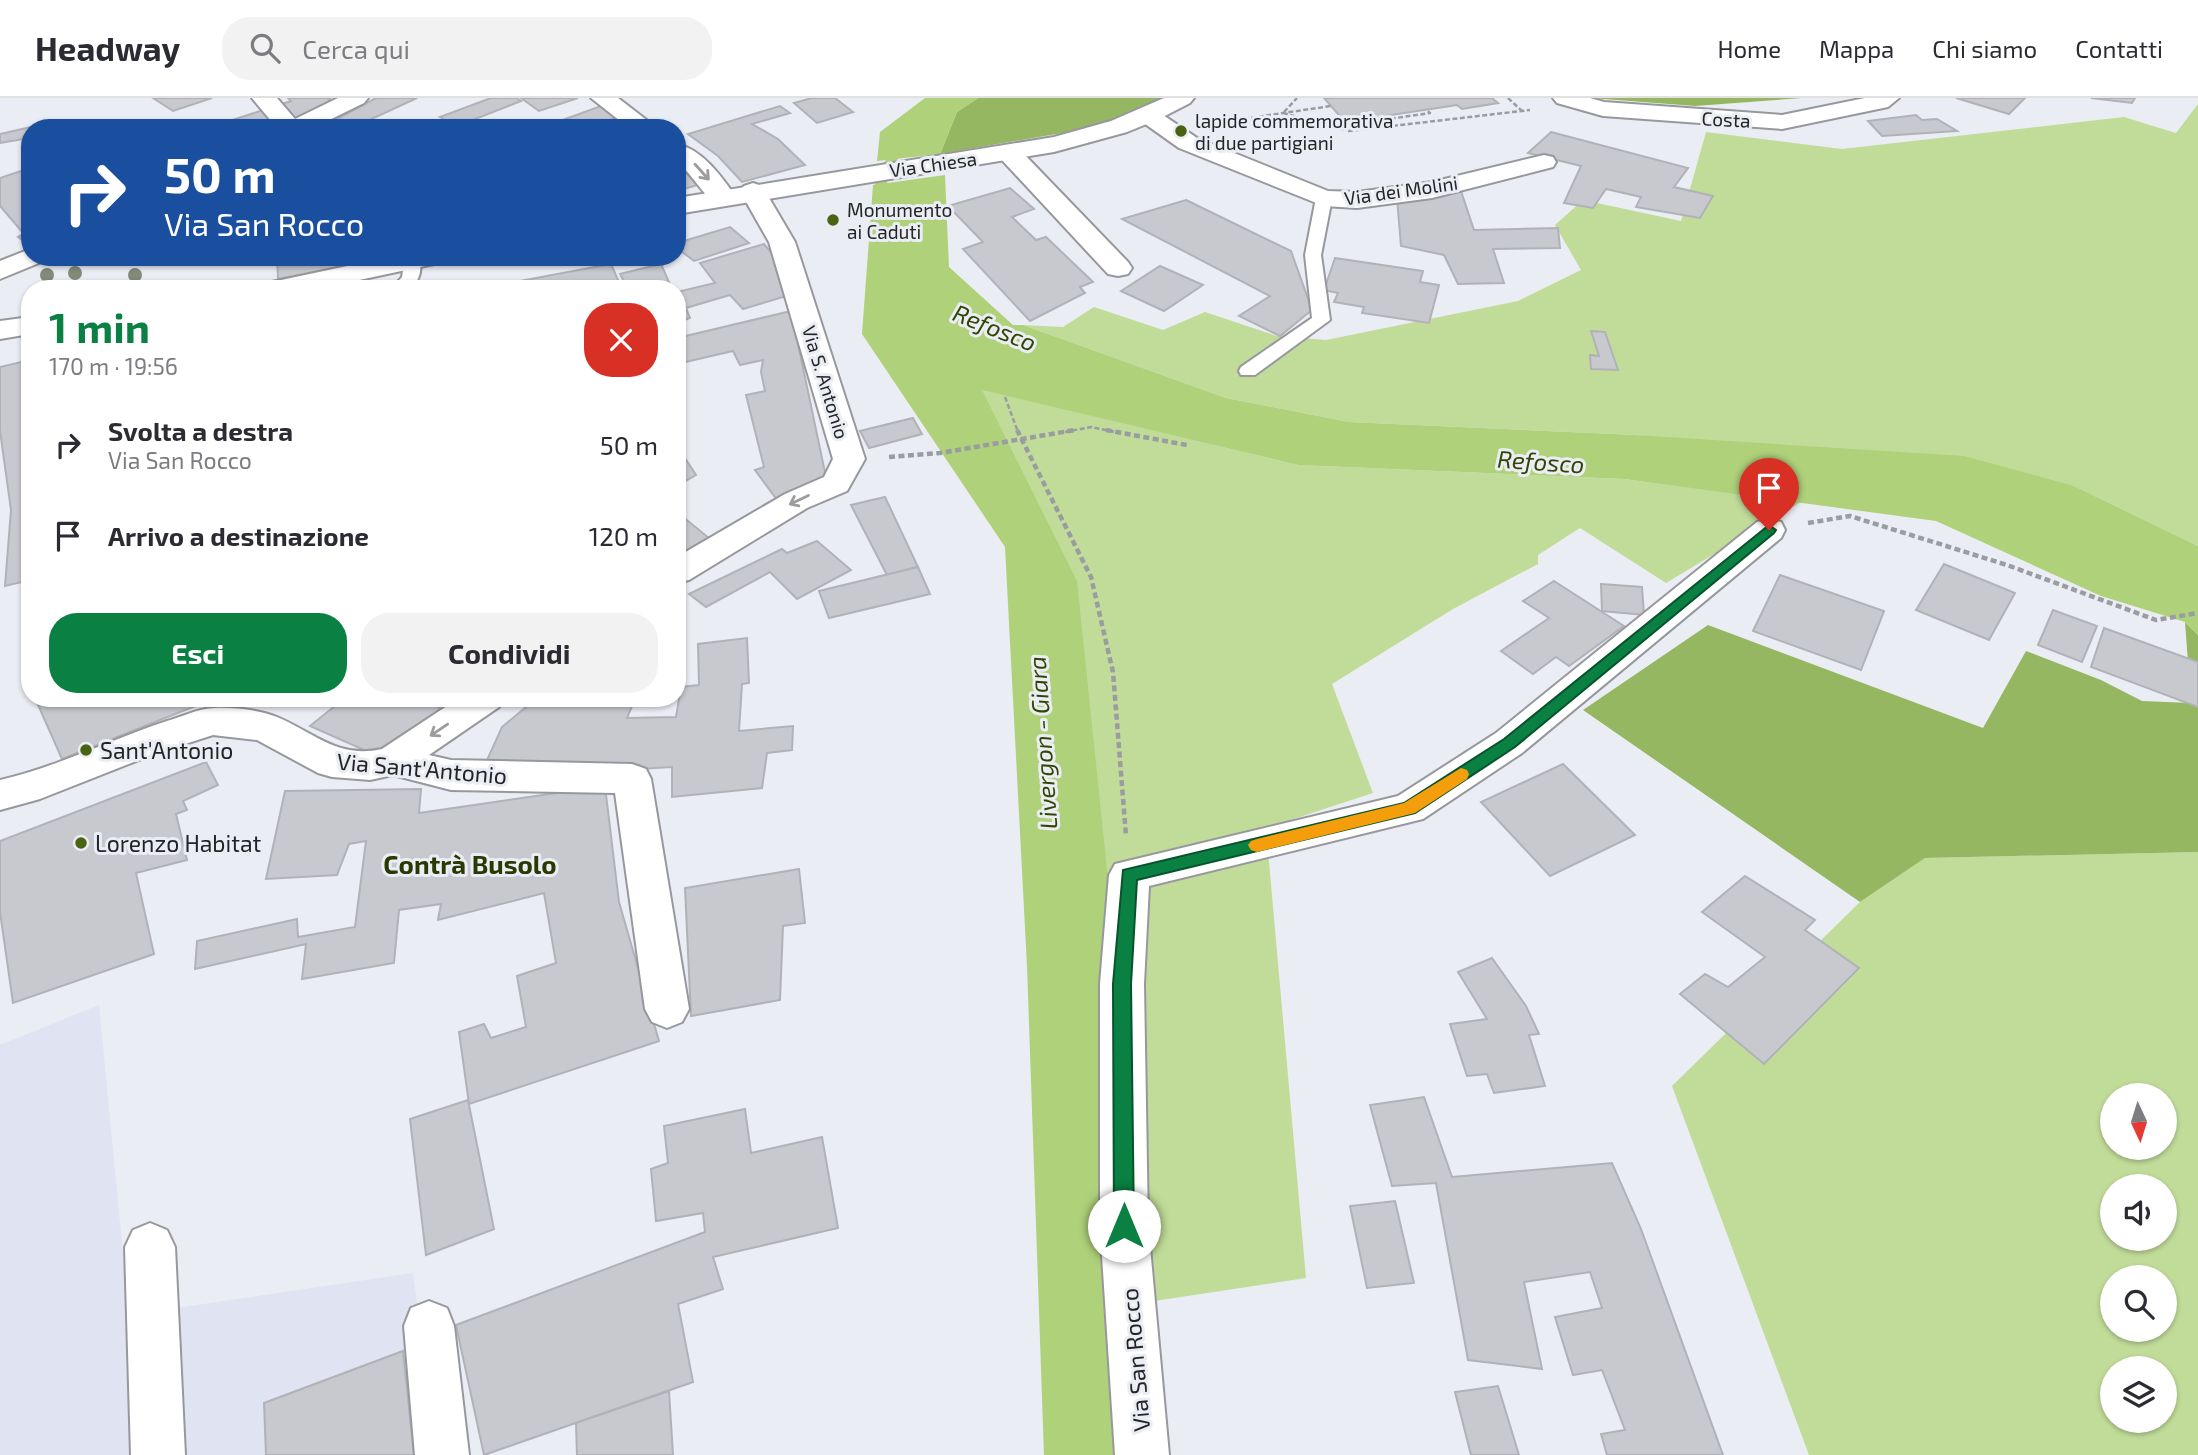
<!DOCTYPE html>
<html lang="it">
<head>
<meta charset="utf-8">
<style>
	body { margin:0; font-family:"Exo 2",sans-serif; background:#f2f2f3; color:#2b2b33; height:100vh; display:flex; flex-direction:column; font-size:26px; white-space:nowrap }
	* { box-sizing:border-box; margin:0 }
	p { font-size:23px; color:#7c7c81 }
	.icon { flex:none; width:38px; height:38px; fill:none; stroke:currentColor; stroke-width:2; stroke-linecap:round; stroke-linejoin:round }
	.map { position:relative; flex:1; overflow:hidden }
	.details { position:absolute; left:21px; top:182px; width:665px; height:427px; display:flex; flex-direction:column; background:#fff; border-radius:28px; box-shadow:0 2px 5px #0004 }
	.details>* { flex:none }
	.top-card { position:absolute; left:21px; top:21px; width:665px; height:147px; border-radius:28px; box-shadow:0 2px 5px #0004; background:#1a4fa0; color:#fff; overflow:hidden }
	.needle { width:46px; rotate:176deg }
	.tools { position:absolute; left:2100px; top:985px; display:grid; gap:14px }
	.tools a { display:grid; place-items:center; width:77px; height:77px; border-radius:50%; background:#fff; box-shadow:0 2px 5px #0004; font-size:35px }
	.pin { position:absolute; display:grid; place-items:center; width:60px; height:60px; color:#fff; margin:-72px -30px; border-radius:50% 50% 50% 0; rotate:-45deg; box-shadow:0 0 7px #0007 }
	.pin .icon { rotate:45deg }
	.me { position:absolute; width:77px; margin:-38px; rotate:0deg; stroke-linejoin:round; filter:drop-shadow(0 0 5px #0008) }
	.turn { display:flex; align-items:center; gap:24px; height:147px; padding:0 28px; font-size:32px }
	.turn .icon { width:91px; height:91px; stroke-width:2.5 }
	.turn b { display:block; font-size:49px; line-height:60px }
	.round { display:grid; place-items:center; flex:none; width:74px; height:74px; border-radius:28px; background:#f2f2f3 }
	.overview { display:flex; align-items:center; justify-content:space-between; height:119px; padding:0 28px }
	h1 { font-size:42px; font-weight:700; line-height:52px; color:#0b8043 }
	.button { display:flex; gap:14px; margin-top:auto; padding:14px 28px }
	.button a { flex:1; height:80px; border-radius:28px; background:#0b8043; color:#fff; font-size:28px; font-weight:700; line-height:80px; text-align:center }
	.button a+a { background:#f2f2f3; color:#2b2b33 }
	ul { padding:0; list-style:none }
	li { display:flex; align-items:center; gap:21px; height:91px; padding:0 28px }
	li div { flex:1 }
	li b { display:block; font-size:26px }
	li em { font-style:normal }
	header { display:flex; align-items:center; gap:42px; box-sizing:border-box; height:98px; padding:0 35px; background:#fff; border-bottom:2px solid #e1e1e2 }
	header strong { font-size:33px }
	nav { display:flex; gap:38px; margin-inline-start:auto; font-size:24px }
	.search { width:490px; height:63px; background:#f2f2f3; display:flex; align-items:center; gap:18px; box-sizing:border-box; padding:0 24px; border-radius:28px; color:#7c7c81; font-size:26px }
	.map>svg:first-child { display:block }
</style>
</head>
<body>
<header>
<strong>Headway</strong>
<div class="search"><svg class="icon" aria-label="search" viewBox="0 0 24 24"><circle cx="10" cy="10" r="6"/><path d="M15 15l6 6"/></svg>Cerca qui</div>
<nav><a>Home</a><a>Mappa</a><a>Chi siamo</a><a>Contatti</a></nav>
</header>
<div class="map">
<svg width="2198" height="1357" viewBox="0 0 2198 1357">
	<rect width="100%" height="100%" fill="#ebedf4"/>
	<path fill="#e0e3f1" d="M99,907l30,310 284,-42 24,182h-437v-410z"/>
	<g fill="#c1dc99" fill-rule="evenodd">
		<path d="M2198,6v442l-124,-60 -439,-51 -286,-13 -123,-24 -203,-73 40,2 31,-20 69,23 42,-18 72,24 49,4 192,-39 63,-31 -26,-45 28,-25 98,21 25,-89 136,17 282,-32 52,16z"/>
		<path d="M982,291l316,76 326,14 177,23 -135,81 -86,-55 -42,27v9l-85,45 -121,75 41,109 -107,35 40,450 -165,25z"/>
		<path d="M2198,754v603h-389l-137,-369 188,-184 65,-44zM2112,998h53v52h-53zM2112,1088h53v53h-53zM2112,1180h53v52h-53zM2112,1270h53v53h-53z"/>
	</g>
	<g fill="#96b761">
		<path d="M978,0h205l-57,24 -186,32 17,-42z"/>
		<path d="M1591,0h211l-107,8z"/>
		<path d="M2185,524l13,13v217l-273,6 -65,44 -277,-192 125,-85 275,103 43,-77 75,29 41,21 49,2z"/>
	</g>
	<g fill="#afd17a">
		<path d="M925,0h53l-21,14 -17,42 -63,7 3,-29z"/>
		<path d="M945,77l4,92 64,58h10l203,73 123,24 286,13 329,21 110,30 124,60v89l-13,-13 -84,-26 -165,-75 -312,-42 -326,-14 -316,-75 95,191 32,308 47,566h-112l-17,-489 -22,-419 -143,-213 11,-149z"/>
	</g>
	<g fill="none" stroke-linecap="round" stroke-linejoin="round">
		<path fill="#afd17a" fill-rule="evenodd" d="M899,44l9,2 -19,28 -6,33 -9,2c-5,-24 10,-47 25,-65z"/>
	</g>
	<g fill="#c7c9cf" stroke="#b1b2b8" stroke-width="2">
		<path d="M153,0h59l-39,13z"/>
		<path d="M288,0h43l-3,1 6,6 -49,23h-61l-4,-4 71,-23z"/>
		<path d="M376,0h41l-65,30h-32z"/>
		<path d="M491,0h25l5,3 -66,26 -15,-10z"/>
		<path d="M521,0h57l-39,13z"/>
		<path d="M812,0h23l18,14 -36,11 -23,-20z"/>
		<path d="M1324,0h168l6,5 -36,6 -5,-4 -112,17z"/>
		<path d="M1956,0h69l-16,16z"/>
		<path d="M2091,0h44l-3,5z"/>
		<path d="M601,8l17,11 -30,11 -42,-2z"/>
		<path d="M780,8l10,7 -38,11 26,15 27,26 -63,17 -24,-26 -30,-22z"/>
		<path d="M1916,17l6,5 15,-1 20,12 -75,5 -14,-15z"/>
		<path d="M618,19l16,11h-46z"/>
		<path d="M40,27l2,3h-12v10l-30,5v-9z"/>
		<path d="M1551,34l137,36 -14,19 39,9 -13,22 -64,-11 5,-10 -35,-8 -13,19 -29,-5 17,-37 -53,-13z"/>
		<path d="M677,66l24,20 -24,7z"/>
		<path d="M30,70v78l-12,-9 6,-3 -24,-28v-28z"/>
		<path d="M1010,90l24,21 -22,8 24,23 10,-3 47,45 -13,5 5,6 -55,28 -67,-72 20,-7 -35,-36z"/>
		<path d="M1431,93h30l13,39 84,-2 2,20 -67,1 11,34 -46,1 -14,-29 -43,-9 -4,-48z"/>
		<path d="M1186,102l105,51 21,59 -32,26 -41,-20 31,-20 -148,-77z"/>
		<path d="M730,129l19,16 -55,18 -17,-13v-5z"/>
		<path d="M764,146l21,25 8,25 -50,15 -13,-14 -44,13 4,10 -13,5v-31l38,-9 -15,-20z"/>
		<path d="M277,159h67l1,9 -67,13z"/>
		<path d="M1335,160l88,13 -3,11 19,3 -10,38 -67,-10 2,-6 -30,-5 4,-9 -14,-3z"/>
		<path d="M611,166l11,25h-128l-1,-3z"/>
		<path d="M661,166l11,25h-44l-8,-15z"/>
		<path d="M1160,168l43,19 -39,26 -43,-20z"/>
		<path d="M791,213l35,166 -46,27 -25,-34 9,-3 -18,-72 19,-4 -4,-19 2,-12 -23,5 -7,-14 -56,13v-26z"/>
		<path d="M1591,233l14,1 13,38 -27,-1 -1,-14 9,1z"/>
		<path d="M30,262v220l-25,6 6,-76 -11,-79v-64z"/>
		<path d="M913,320l9,16 -53,14 -9,-17z"/>
		<path d="M677,351h2l17,26 -19,11z"/>
		<path d="M885,399l33,70 -31,8 -36,-70z"/>
		<path d="M677,414l33,27 -33,19z"/>
		<path d="M817,443l34,29 -54,29 -27,-27 -64,35 -17,-13 93,-45 5,4z"/>
		<path d="M1944,466l71,29 -26,47 -73,-30z"/>
		<path d="M918,469l12,27 -101,24 -10,-27z"/>
		<path d="M1780,477l104,36 -23,59 -108,-39z"/>
		<path d="M1554,483l70,45 -55,40 -13,-9 -23,17 -32,-23 48,-33 -26,-17z"/>
		<path d="M1601,486l41,3 2,28 -42,-4z"/>
		<path d="M2053,512l44,16 -15,36 -44,-17z"/>
		<path d="M2104,530l94,34v45l-107,-40z"/>
		<path d="M747,540l2,45 -7,1 -3,47 54,-5 -1,24 -25,3 -5,35 -90,9v-30l-68,4 -121,-2 19,-42 35,-29h48l48,6 -6,14 49,-1 5,-30 18,-2 -1,-41z"/>
		<path d="M35,600h171l2,3 -146,58z"/>
		<path d="M345,600h75l30,15 -48,33 -29,8 -63,-28z"/>
		<path d="M206,664l12,23 -35,16 4,9 -11,4 11,46 -51,13 18,81 -141,49 -13,-91v-71z"/>
		<path d="M1563,666l72,71 -85,41 -69,-74z"/>
		<path d="M605,688l14,116 40,139 -190,63 -10,-72 25,-8 7,14 35,-11 -9,-51 39,-13 -12,-70 -106,27 3,-16 -42,6 -5,53 -92,16 4,-35 -111,25 2,-28 100,-22 1,18 57,-10 11,-86 -17,3 -12,31 -71,4 19,-88 136,-2 -2,24z"/>
		<path d="M799,771l6,54 -22,3 -3,74 -89,16 -6,-128z"/>
		<path d="M1745,778l70,44 -10,10 54,38 -95,96 -84,-70 25,-20 23,13 37,-30 -63,-45z"/>
		<path d="M1492,860l34,48 13,28 -10,1 16,51 -51,7 -7,-19 -20,2 -17,-52 37,-5 -29,-47z"/>
		<path d="M1424,999l28,80 160,-14 29,66 82,226h-116l-6,-21 24,-4 -23,-60 -29,5 -18,-58 47,-9 -12,-36 -66,10 18,87 -74,-9 -32,-177 -44,3 -22,-81z"/>
		<path d="M468,1002l26,129 -68,26 -16,-136z"/>
		<path d="M745,1011l6,44 71,-16 16,91 -125,29 10,32 -45,15 15,78 -209,73 -28,-130 249,-93 -2,-19 -47,8 -5,-52 17,-6 -4,-37z"/>
		<path d="M1395,1103l19,82 -47,5 -17,-82z"/>
		<path d="M403,1253l11,104h-148l-2,-52z"/>
		<path d="M1498,1288l21,69h-48l-16,-63z"/>
		<path d="M669,1293l4,64h-96l-1,-32z"/>
	</g>
	<g fill="none" stroke-linecap="round" stroke-linejoin="round">
		<g stroke="#97989e" stroke-width="4">
			<g id="lane">
				<path d="M1324,95l8,5 -11,57 9,65 -75,55h-14l-2,-4 2,-4 71,-49 -7,-63 11,-57z"/>
				<path d="M405,159h12c7,12 2,23 -6,32h-20l11,-12z"/>
			</g>
		</g>
		<g stroke="#97989e" stroke-width="4">
			<g id="street">
				<path d="M252,0h25l18,21 43,-21h30l-4,5 -51,25h-36z"/>
				<path d="M591,0h27l39,30h-28z"/>
				<path d="M1553,0h37l14,4 178,13 83,-17h34l-11,9 -106,22 -179,-13 -46,-13z"/>
				<path d="M1149,11l8,2 40,27 131,53 29,1 75,-10 112,-27 9,2 3,5 -3,5 -121,31 -75,10 -33,-2 -145,-58 -38,-27 -4,-5 4,-5z"/>
				<path d="M677,46c26,6 44,32 59,53l-4,5c-5,2 -13,4 -18,0 -11,-7 -22,-29 -37,-39z"/>
				<path d="M1010,49l9,2 109,113 4,6 -4,6 -10,2 -10,-2 -107,-115 -3,-5 3,-5z"/>
				<path d="M753,85l9,3 33,56 70,217 -18,32 -40,17 -118,72 -12,3v-26l108,-63 39,-17 9,-18 -64,-217 -29,-51 4,-5z"/>
				<path d="M30,151v8h13l-4,6 -39,16v-18z"/>
				<path d="M1769,421l12,3 4,8 -4,8 -259,215 -99,66 -274,67 -5,98 4,241 21,230h-54l-15,-230v-241l9,-109 6,-11 283,-68 98,-63 261,-211z"/>
				<path d="M459,600h45l-5,9 -70,48 22,5 181,4 14,5 5,10 38,230 -7,13 -15,6 -15,-6 -7,-13 -30,-216 -164,-3 -58,-15 -23,5 -38,-3 -14,-4 -61,-33 -44,-5 -59,19 -114,45 -40,11v-30c57,-13 112,-41 167,-59 15,-4 32,-13 47,-13 19,-1 46,2 63,9 38,16 61,42 105,32z"/>
				<path d="M150,1125l17,7 8,17 10,208h-54l-6,-208 8,-17z"/>
				<path d="M429,1203l18,7 7,18 15,129h-54l-11,-129 7,-18z"/>
			</g>
		</g>
		<g stroke="#97989e" stroke-width="4">
			<g id="secondary">
				<path d="M1164,0h30l-4,5 -31,16 -32,13 -73,20 -377,62v-16l377,-61 57,-16z"/>
				<path d="M390,159h53l-4,6 -122,26h-54l4,-6z"/>
				<path d="M30,219v17l-30,5v-18z"/>
			</g>
		</g>
		<g stroke="#9a9ca1" stroke-width="2.5" stroke-dasharray="5 2.5" stroke-linecap="butt">
			<path d="M1508,0l14,13"/>
			<path d="M1284,14l13,-14"/>
			<path d="M1283,15l66,18 181,-21"/>
			<path d="M1229,23l102,-15"/>
			<path d="M1373,29l-5,-5 62,-9 -4,-3"/>
			<path d="M1005,299l13,35"/>
			<path d="M1065,334l26,-5 24,5"/>
		</g>
		<g stroke="#9a9ca1" stroke-width="4.5" stroke-dasharray="6 3.5" stroke-linecap="butt">
			<path d="M1017,332l74,147 22,95 13,164"/>
			<path d="M1106,332l81,15"/>
			<path d="M889,359l51,-4 135,-23"/>
			<path d="M1808,425l42,-7 157,49 149,55 42,-7"/>
		</g>
		<use href="#lane" fill="#fff" fill-rule="evenodd"/>
		<use href="#street" fill="#fff" fill-rule="evenodd"/>
		<use href="#secondary" fill="#fff" fill-rule="evenodd"/>
	</g>
	<g fill="#828b7a">
		<circle cx="75" cy="175" r="7"/>
		<circle cx="47" cy="177" r="7"/>
		<circle cx="135" cy="177" r="7"/>
	</g>
	<defs><path id="oneway-shaft" d="M-6 0H5M1.5-3L5.5 0L1.5 3" fill="none" stroke-width="1.6" stroke-linecap="round" stroke-linejoin="round" transform="scale(1.75)"/></defs>
	<g stroke="#9c9c9d">
		<use href="#oneway-shaft" transform="translate(702 74) rotate(48)"/>
		<use href="#oneway-shaft" transform="translate(799 402) rotate(154)"/>
		<use href="#oneway-shaft" transform="translate(439 632) rotate(146)"/>
	</g>
	<path fill="#0b8043" stroke="#07532c" stroke-width="2" d="M1769,427l7,5 -2,3 -259,214 -100,66 -278,67 -6,104 3,242 -3,6 -7,3 -7,-3 -3,-6 -1,-242 10,-114 281,-67 100,-64z"/>
	<path fill="#f59e0b" d="M1461,670l6,2 2,4 -2,5 -52,34 -158,39 -6,-2 -3,-5 3,-4 6,-2 147,-36z"/>
	<g fill="#496313" stroke="#ebedf4" stroke-width="2.5">
		<circle cx="1181" cy="33" r="7"/>
		<circle cx="833" cy="122" r="7"/>
		<circle cx="86" cy="652" r="7"/>
		<circle cx="81" cy="745" r="7"/>
	</g>
	<g text-anchor="middle" dominant-baseline="central" stroke-width="6" stroke-linejoin="round" paint-order="stroke">
		<g font-size="19" fill="#232426" stroke="#ebedf4">
			<text transform="translate(1726 21) rotate(3)">Costa</text>
			<text transform="translate(933 66) rotate(-8)">Via Chiesa</text>
			<text transform="translate(1401 92) rotate(-8)">Via dei Molini</text>
			<text transform="translate(826 284) rotate(73)">Via S. Antonio</text>
		</g>
		<g font-size="19" fill="#232426" stroke="#ebedf4" text-anchor="start">
			<text x="1195" y="22">lapide commemorativa<tspan x="1195" dy="22">di due partigiani</tspan></text>
			<text x="847" y="111">Monumento<tspan x="847" dy="22">ai Caduti</tspan></text>
		</g>
		<g font-size="23" fill="#232426" stroke="#ebedf4" text-anchor="start">
			<text x="100" y="652">Sant'Antonio</text>
			<text x="95" y="745">Lorenzo Habitat</text>
		</g>
		<g font-size="23" fill="#232426" stroke="#ebedf4">
			<text transform="translate(422 670) rotate(5)">Via Sant'Antonio</text>
			<text transform="translate(1135 1262) rotate(-95)">Via San Rocco</text>
		</g>
		<g font-size="24" font-style="italic" fill="#324604" stroke="#ebedf4">
			<text transform="translate(995 229) rotate(22)">Refosco</text>
			<text transform="translate(1541 363) rotate(4)">Refosco</text>
			<text transform="translate(1042 645) rotate(-94)">Livergon - Giara</text>
		</g>
		<g font-size="26" font-weight="bold" fill="#283901" stroke="#ebedf4">
			<text x="470" y="765">Contrà Busolo</text>
		</g>
	</g>
</svg>
<div class="tools">
<a><svg class="needle" viewBox="-14 -14 28 28"><path d="M0-13l5 13h-10z" fill="#e53935"/><path d="M0 13l5-13h-10z" fill="#7c7c81"/></svg></a>
<a><svg class="icon" aria-label="sound" viewBox="0 0 24 24"><path d="M4 9h4l5-4v14l-5-4H4zM17 9q2 3 0 6"/></svg></a>
<a><svg class="icon" aria-label="search" viewBox="0 0 24 24"><circle cx="10" cy="10" r="6"/><path d="M15 15l6 6"/></svg></a>
<a><svg class="icon" aria-label="layers" viewBox="0 0 24 24"><path d="M12 4l9 5-9 5-9-5zM3 14l9 5 9-5"/></svg></a>
</div>
<div class="pin" style="left:1769px;top:432px;background:#d93025"><svg class="icon" aria-label="arrive" viewBox="0 0 24 24"><path d="M6 21V4h12l-3 4 3 4H6"/></svg></div>
<svg class="me" style="left:1124px;top:1128px" viewBox="-20 -20 40 40"><circle r="19" fill="#fff"/><path d="M0-13L10 11 0 6-10 11z" fill="#0b8043"/></svg>
<div class="top-card">
<div class="turn"><svg class="icon" aria-label="right" viewBox="0 0 24 24"><path d="M7 20v-9h11M14 6l5 5-5 5"/></svg><div><b>50 m</b>Via San Rocco</div></div>
</div>
<section class="details">
<div class="overview"><div><h1>1 min</h1><p>170 m · 19:56</p></div><a class="round" style="background:#d93025;color:#fff"><svg class="icon" aria-label="close" viewBox="0 0 24 24"><path d="M6 6l12 12M18 6L6 18"/></svg></a></div>
<ul>
<li><svg class="icon" aria-label="right" viewBox="0 0 24 24"><path d="M7 20v-9h11M14 6l5 5-5 5"/></svg><div><b>Svolta a destra</b><p>Via San Rocco</p></div><em>50 m</em></li>
<li><svg class="icon" aria-label="arrive" viewBox="0 0 24 24"><path d="M6 21V4h12l-3 4 3 4H6"/></svg><div><b>Arrivo a destinazione</b></div><em>120 m</em></li>
</ul>
<div class="button"><a>Esci</a><a>Condividi</a></div>
</section>
</div>
</body>
</html>
